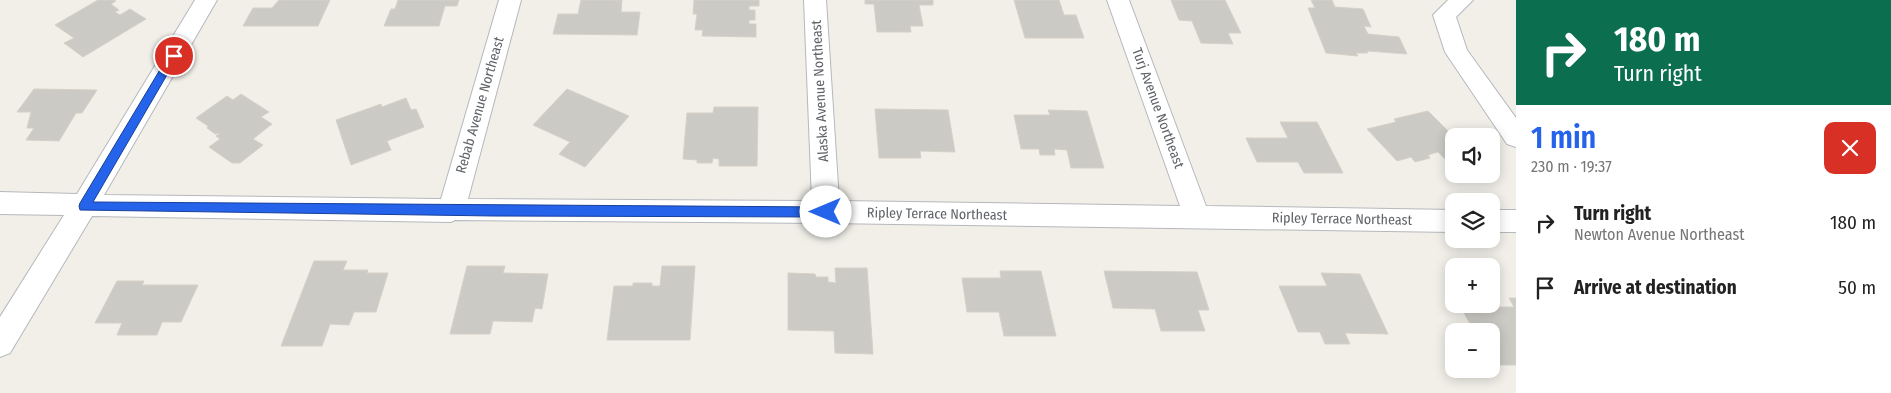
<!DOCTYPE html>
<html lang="en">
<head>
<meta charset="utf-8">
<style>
	body { margin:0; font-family:"Fira Sans Condensed",sans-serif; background:#f6f6f6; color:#222; height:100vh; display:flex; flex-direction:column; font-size:19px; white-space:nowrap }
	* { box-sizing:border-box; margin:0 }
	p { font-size:16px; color:#767676 }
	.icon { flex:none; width:28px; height:28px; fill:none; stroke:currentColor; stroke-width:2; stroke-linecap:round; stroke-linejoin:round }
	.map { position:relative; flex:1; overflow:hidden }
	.details { display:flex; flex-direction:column; background:#fff; width:375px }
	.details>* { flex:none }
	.hud { background:#0b6e4f; color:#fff; overflow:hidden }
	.tools { position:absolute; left:1445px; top:128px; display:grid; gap:10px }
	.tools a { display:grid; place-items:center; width:55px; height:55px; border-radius:10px; background:#fff; box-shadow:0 2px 12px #0003; font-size:25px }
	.pin { position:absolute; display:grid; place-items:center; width:42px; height:42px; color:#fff; margin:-21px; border:2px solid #fff; border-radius:50%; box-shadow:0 1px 5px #0007 }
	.me { position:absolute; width:55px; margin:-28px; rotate:270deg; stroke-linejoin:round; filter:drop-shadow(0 0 4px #0008) }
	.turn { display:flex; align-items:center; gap:18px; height:105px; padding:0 15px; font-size:22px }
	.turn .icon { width:65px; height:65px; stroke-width:2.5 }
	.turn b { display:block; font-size:35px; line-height:42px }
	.round { display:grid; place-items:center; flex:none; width:52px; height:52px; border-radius:10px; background:#f6f6f6 }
	.summary { display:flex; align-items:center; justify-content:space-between; height:85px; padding:0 15px }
	h1 { font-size:30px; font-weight:600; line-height:38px; color:#2563eb }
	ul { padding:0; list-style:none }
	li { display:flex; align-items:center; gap:15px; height:65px; padding:0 15px }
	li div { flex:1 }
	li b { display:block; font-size:19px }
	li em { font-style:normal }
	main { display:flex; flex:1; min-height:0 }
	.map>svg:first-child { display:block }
</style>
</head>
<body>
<main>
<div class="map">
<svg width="1516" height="393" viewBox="0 0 1516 393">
	<rect width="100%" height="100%" fill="#f1efe8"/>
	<g fill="#cccac5" stroke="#d6d1c6">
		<path d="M98,0h16l2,1 -5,3 8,6 -4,2 5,3 10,-6 16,10 -63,38 -19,-14 10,-5 -19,-13z"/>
		<path d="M279,0h51l-12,26h-75l10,-18h19z"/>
		<path d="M398,0h61l-2,6h-12l-6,20h-55l7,-17h4z"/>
		<path d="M581,0h41l-1,12h19l-3,23 -84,-1 5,-20h20z"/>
		<path d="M694,0h65v6h-10v4h6v10h-6v4h7v13l-54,-1 1,-6h-8l2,-16h-4z"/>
		<path d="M865,0h68v5h-14l4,21h-13l1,6h-34l-3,-28h-9z"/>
		<path d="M1014,0h45l5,15h12l8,23h-59z"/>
		<path d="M1171,0h54l16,33h-13l5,11 -32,-1 -9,-22 -13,-1z"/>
		<path d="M1311,0h21l3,7 28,2 8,18 -7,-1 4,8 31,3 8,17 -40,-3 1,2h-12l2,3 -32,-3 -18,-45h7z"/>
		<path d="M34,89l63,1 -15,23h-6l-17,28 -33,-1 8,-12h-7l4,-16h-14z"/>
		<path d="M567,89l62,27 -44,51 -26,-13 11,-12 -37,-17z"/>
		<path d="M241,94l28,18 -8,5 11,7 -19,15 10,6 -23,18h-8l-23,-16 11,-8 -4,-3 4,-3 -5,1 -8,-6 1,-2 -12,-8 31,-22 6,4z"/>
		<path d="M406,98l5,12 5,-1 8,18 -37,14 4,9 -40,15 -15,-45 45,-16 1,3z"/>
		<path d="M714,107h44l-1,59h-38v-7l-6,-1 -1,5h-15v-3l-14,-1 4,-46h26z"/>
		<path d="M875,109l73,1 7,42 -35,-1 1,7h-42z"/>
		<path d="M1048,110l39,1 17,57h-33l-4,-18 -13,-1 1,6h-15l-1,-6h-18l-7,-34h36z"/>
		<path d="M1428,111l26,26v26l-4,1 -12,-12 -10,3 2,3 -15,4 -4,-5 -14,4 -30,-32 29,-7 -2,-3z"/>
		<path d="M1280,122h37l26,51h-39l-6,-11h-41l-11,-24h42z"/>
		<path d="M314,261h33l-4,9h25l-1,3h21l-12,39h-22l-5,13 -19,-1 -8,22h-41z"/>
		<path d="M467,266h38l-2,7 45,1 -6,35 -7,-1 -3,14 -39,-1 -3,13h-40z"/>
		<path d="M662,266h33l-5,74h-83l7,-54h19v-3h19v3h8z"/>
		<path d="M835,268h32l6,86 -38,-1 -1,-22 -46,-1v-57l27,1 1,3h12v5l8,1z"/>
		<path d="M1000,271h41l15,65h-52l-5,-24h-32l-5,-34h39z"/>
		<path d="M1104,271l93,1 12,38h-11l7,21h-44l-6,-22 -42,-1z"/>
		<path d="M1321,273l39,1 28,60 -43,-1 5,11h-25l-5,-12h-22l-19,-46h48z"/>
		<path d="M117,281h27l-2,4h56l-17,37h-19l-5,13h-40l5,-12h-27z"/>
		<path d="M1509,298h7v67h-24l-1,-34h-17l-15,-27h32l2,3h21z"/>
	</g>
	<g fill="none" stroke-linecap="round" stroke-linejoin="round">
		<g stroke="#b5b8bc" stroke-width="2">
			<g id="minor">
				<path d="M195,0h22l-113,195 337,4 58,-199h22l-53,199 344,2 -8,-201h22l13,201 341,5 -73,-206h22l77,206 248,4v22l-628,-9 -371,-3 -4,2 -359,-6 -82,137 -10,4v-40l64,-102 -64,-1v-22l77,2z"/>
				<path d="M1448,0h25l-17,17 11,33 49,68v29l-9,-3 -62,-92 -12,-37z"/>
				<rect x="1491" y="210" width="25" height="22"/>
			</g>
		</g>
		<use href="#minor" fill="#fff" fill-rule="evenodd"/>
	</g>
	<path fill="#2563eb" stroke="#184099" d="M174,52l4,4 -85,146 733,5 4,2 1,3 -1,3 -4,2 -332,-1 -414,-6 -1,-4 1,-3 90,-150z"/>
	<g text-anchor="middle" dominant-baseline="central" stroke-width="5" stroke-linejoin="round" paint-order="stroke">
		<g font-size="14" fill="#5f6368" stroke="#fff">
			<text transform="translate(820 91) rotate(-93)">Alaska Avenue Northeast</text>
			<text transform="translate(480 105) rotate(-74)">Rebab Avenue Northeast</text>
			<text transform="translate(1158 108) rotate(70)">Turj Avenue Northeast</text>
			<text transform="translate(937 214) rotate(1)">Ripley Terrace Northeast</text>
			<text transform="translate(1342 219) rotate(1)">Ripley Terrace Northeast</text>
		</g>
	</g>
</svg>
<div class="tools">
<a><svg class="icon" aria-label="sound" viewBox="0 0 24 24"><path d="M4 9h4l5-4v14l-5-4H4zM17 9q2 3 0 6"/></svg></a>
<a><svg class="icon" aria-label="layers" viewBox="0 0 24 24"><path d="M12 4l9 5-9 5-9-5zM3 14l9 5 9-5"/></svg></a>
<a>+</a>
<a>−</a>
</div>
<div class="pin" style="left:174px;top:56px;background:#d93025"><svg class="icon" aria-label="arrive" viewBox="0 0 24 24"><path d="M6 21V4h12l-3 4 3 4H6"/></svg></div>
<svg class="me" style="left:826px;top:212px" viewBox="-20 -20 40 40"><circle r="19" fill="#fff"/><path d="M0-13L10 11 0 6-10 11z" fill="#2563eb"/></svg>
</div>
<section class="details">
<div class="hud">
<div class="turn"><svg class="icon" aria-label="right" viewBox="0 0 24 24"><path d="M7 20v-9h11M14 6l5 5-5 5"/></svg><div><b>180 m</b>Turn right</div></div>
</div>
<div class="summary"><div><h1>1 min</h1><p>230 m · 19:37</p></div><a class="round" style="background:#d93025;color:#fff"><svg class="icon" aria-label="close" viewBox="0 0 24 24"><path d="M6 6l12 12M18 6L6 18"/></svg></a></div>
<ul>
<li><svg class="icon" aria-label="right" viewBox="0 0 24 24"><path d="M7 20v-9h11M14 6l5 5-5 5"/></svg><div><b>Turn right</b><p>Newton Avenue Northeast</p></div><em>180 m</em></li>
<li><svg class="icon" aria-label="arrive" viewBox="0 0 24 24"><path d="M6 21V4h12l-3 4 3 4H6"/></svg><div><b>Arrive at destination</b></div><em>50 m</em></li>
</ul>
</section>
</main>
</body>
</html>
